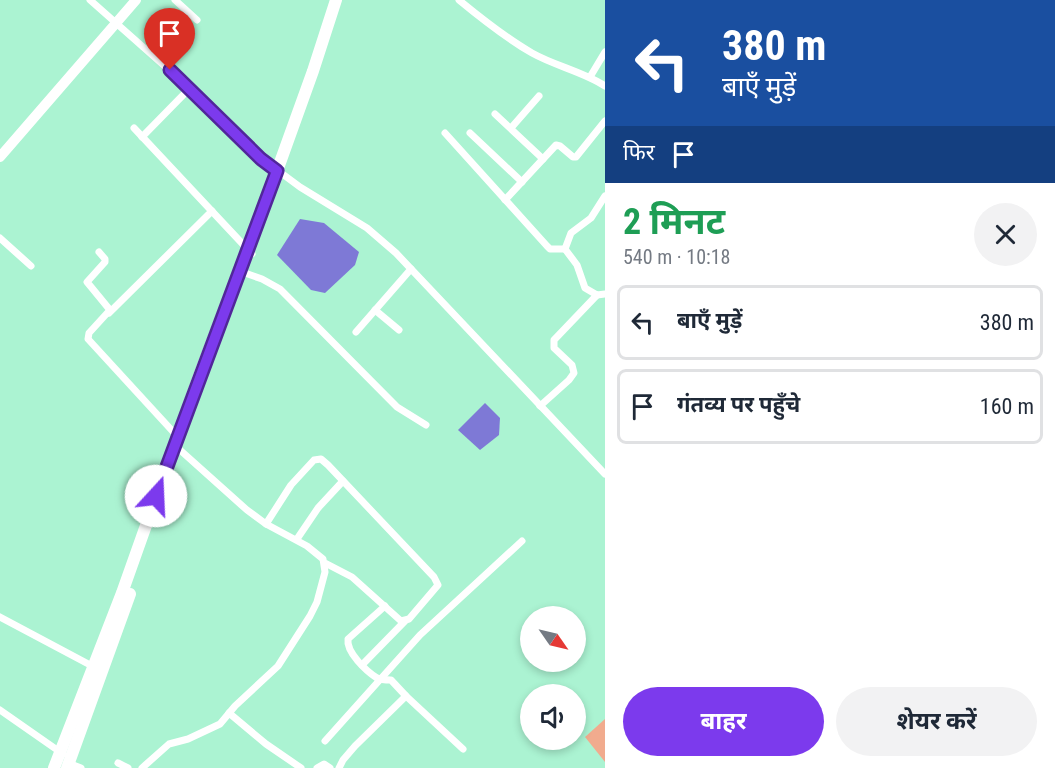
<!DOCTYPE html>
<html lang="hi">
<head>
<meta charset="utf-8">
<style>
	body { margin:0; font-family:"Roboto Condensed","Noto Sans Devanagari",sans-serif; background:#f2f2f3; color:#1f2937; height:100vh; display:flex; flex-direction:column; font-size:22px; white-space:nowrap }
	* { box-sizing:border-box; margin:0 }
	p { font-size:20px; color:#747a83 }
	.icon { flex:none; width:33px; height:33px; fill:none; stroke:currentColor; stroke-width:2; stroke-linecap:round; stroke-linejoin:round }
	.map { position:relative; flex:1; overflow:hidden }
	.side { display:flex; flex-direction:column; background:#fff; width:450px }
	.side>* { flex:none }
	.banner { background:#1a4fa0; color:#fff; overflow:hidden }
	.needle { width:39px; rotate:124deg }
	.controls { position:absolute; left:520px; top:606px; display:grid; gap:12px }
	.controls a { display:grid; place-items:center; width:66px; height:66px; border-radius:50%; background:#fff; box-shadow:0 3px 9px #0003; font-size:30px }
	.pin { position:absolute; display:grid; place-items:center; width:51px; height:51px; color:#fff; margin:-62px -26px; border-radius:50% 50% 50% 0; rotate:-45deg; box-shadow:0 0 6px #0007 }
	.pin .icon { rotate:45deg }
	.me { position:absolute; width:66px; margin:-33px; rotate:20deg; stroke-linejoin:round; filter:drop-shadow(0 0 4px #0008) }
	.turn { display:flex; align-items:center; gap:21px; height:126px; padding:0 18px; font-size:27px }
	.turn .icon { width:78px; height:78px; stroke-width:2.5 }
	.turn b { display:block; font-size:42px; line-height:51px }
	.then { display:flex; align-items:center; height:57px; padding:0 18px; background:#0003; gap:12px; font-size:22px }
	.round { display:grid; place-items:center; flex:none; width:63px; height:63px; border-radius:32px; background:#f2f2f3 }
	.summary { display:flex; align-items:center; justify-content:space-between; height:102px; padding:0 18px }
	h1 { font-size:36px; font-weight:700; line-height:45px; color:#1e9e55 }
	.primary-button { display:flex; gap:12px; margin-top:auto; padding:12px 18px }
	.primary-button a { flex:1; height:69px; border-radius:36px; background:#7c3aed; color:#fff; font-size:24px; font-weight:700; line-height:69px; text-align:center }
	.primary-button a+a { background:#f2f2f3; color:#1f2937 }
	ul { padding:0; list-style:none }
	li { display:flex; align-items:center; gap:18px; height:75px; margin:0 12px 9px; padding:0 6px; border:3px solid #e0e1e3; border-radius:9px }
	li div { flex:1 }
	li b { display:block; font-size:22px }
	li em { font-style:normal }
	main { display:flex; flex:1; min-height:0 }
	.map>svg:first-child { display:block }
</style>
</head>
<body>
<main>
<div class="map">
<svg width="605" height="768" viewBox="0 0 605 768">
	<rect width="100%" height="100%" fill="#abf3d2"/>
	<path fill="#f1ab8e" d="M605,719v43l-20,-25z"/>
	<g fill="#7e79d6">
		<path d="M300,219l24,4 35,29 -4,13 -30,28 -14,-3 -34,-35z"/>
		<path d="M485,403l15,15 -1,17 -19,15 -22,-20z"/>
	</g>
	<g fill="none" stroke-linecap="round" stroke-linejoin="round">
		<g stroke="#fff" stroke-width="7">
			<path d="M90,0l79,70 92,88 39,29 67,41 29,25 209,221"/>
			<path d="M175,0l22,20"/>
			<path d="M459,0c23,19 47,38 73,53 23,13 52,19 73,33"/>
			<path d="M590,77l15,-25"/>
			<path d="M495,114l48,45"/>
			<path d="M134,128l118,126"/>
			<path d="M511,128l28,-32"/>
			<path d="M445,133l102,113 3,3h15"/>
			<path d="M470,133l52,49"/>
			<path d="M142,137l47,-48"/>
			<path d="M605,196l-14,22 -20,15 -6,16 12,16 8,23 12,7 8,-1"/>
			<path d="M505,200l51,-55 4,1 13,11h3l29,-36"/>
			<path d="M0,238l31,28"/>
			<path d="M99,252l6,7v3l-18,20 23,28 -21,23 -1,6 89,97"/>
			<path d="M245,273l17,6 18,10 117,118 29,18"/>
			<path d="M375,310l24,20"/>
			<path d="M109,313l103,-102"/>
			<path d="M356,332l55,-63"/>
			<path d="M540,406l29,-26 5,-7 -2,-8 -18,-17v-8l43,-45"/>
			<path d="M180,450l67,60 19,14"/>
			<path d="M297,539l21,-31 25,-27"/>
			<path d="M385,606l-37,33c-2,13 18,32 29,39 4,2 9,2 14,2l15,16 57,53"/>
			<path d="M0,617l94,50"/>
			<path d="M362,665l43,-44"/>
			<path d="M0,710l63,44"/>
			<path d="M229,713l37,31 35,24"/>
			<path d="M325,741l95,-106 102,-94"/>
			<path d="M68,763l13,5"/>
			<path d="M118,763l10,5"/>
			<path d="M142,768l27,-24 19,-5 32,-15 15,-18 43,-40 32,-50 7,-14 8,-30 -2,-13 -16,-13 -41,-22 25,-39 23,-25 7,-1 7,6 106,112 4,8 -29,34 -8,2 -49,-44 -27,-14"/>
			<path d="M317,768l7,-4 6,4"/>
			<path d="M339,768l4,-8 12,-14 51,-50"/>
		</g>
		<path stroke="#fff" stroke-width="10" d="M0,157l136,-157"/>
		<g stroke="#fff" stroke-width="12">
			<path d="M54,768l68,-175 76,-214 79,-208 36,-100 23,-71"/>
			<path d="M67,768l63,-174"/>
		</g>
	</g>
	<g fill="none" stroke-linecap="round" stroke-linejoin="round">
		<g stroke="#51269a" stroke-width="15">
			<path id="route" d="M156,496l121,-325 -16,-12 -91,-89"/>
		</g>
		<use href="#route" stroke="#7c3aed" stroke-width="10"/>
	</g>
</svg>
<div class="controls">
<a><svg class="needle" viewBox="-14 -14 28 28"><path d="M0-13l5 13h-10z" fill="#e53935"/><path d="M0 13l5-13h-10z" fill="#747a83"/></svg></a>
<a><svg class="icon" aria-label="sound" viewBox="0 0 24 24"><path d="M4 9h4l5-4v14l-5-4H4zM17 9q2 3 0 6"/></svg></a>
</div>
<div class="pin" style="left:170px;top:70px;background:#d93025"><svg class="icon" aria-label="arrive" viewBox="0 0 24 24"><path d="M6 21V4h12l-3 4 3 4H6"/></svg></div>
<svg class="me" style="left:156px;top:496px" viewBox="-20 -20 40 40"><circle r="19" fill="#fff"/><path d="M0-13L10 11 0 6-10 11z" fill="#7c3aed"/></svg>
</div>
<section class="side">
<div class="banner">
<div class="turn"><svg class="icon" aria-label="left" viewBox="0 0 24 24"><path d="M17 20v-9H6M10 6l-5 5 5 5"/></svg><div><b>380 m</b>बाएँ मुड़ें</div></div>
<div class="then">फिर<svg class="icon" aria-label="arrive" viewBox="0 0 24 24"><path d="M6 21V4h12l-3 4 3 4H6"/></svg></div>
</div>
<div class="summary"><div><h1>2 मिनट</h1><p>540 m · 10:18</p></div><a class="round"><svg class="icon" aria-label="close" viewBox="0 0 24 24"><path d="M6 6l12 12M18 6L6 18"/></svg></a></div>
<ul>
<li><svg class="icon" aria-label="left" viewBox="0 0 24 24"><path d="M17 20v-9H6M10 6l-5 5 5 5"/></svg><div><b>बाएँ मुड़ें</b></div><em>380 m</em></li>
<li><svg class="icon" aria-label="arrive" viewBox="0 0 24 24"><path d="M6 21V4h12l-3 4 3 4H6"/></svg><div><b>गंतव्य पर पहुँचे</b></div><em>160 m</em></li>
</ul>
<div class="primary-button"><a>बाहर</a><a>शेयर करें</a></div>
</section>
</main>
</body>
</html>
